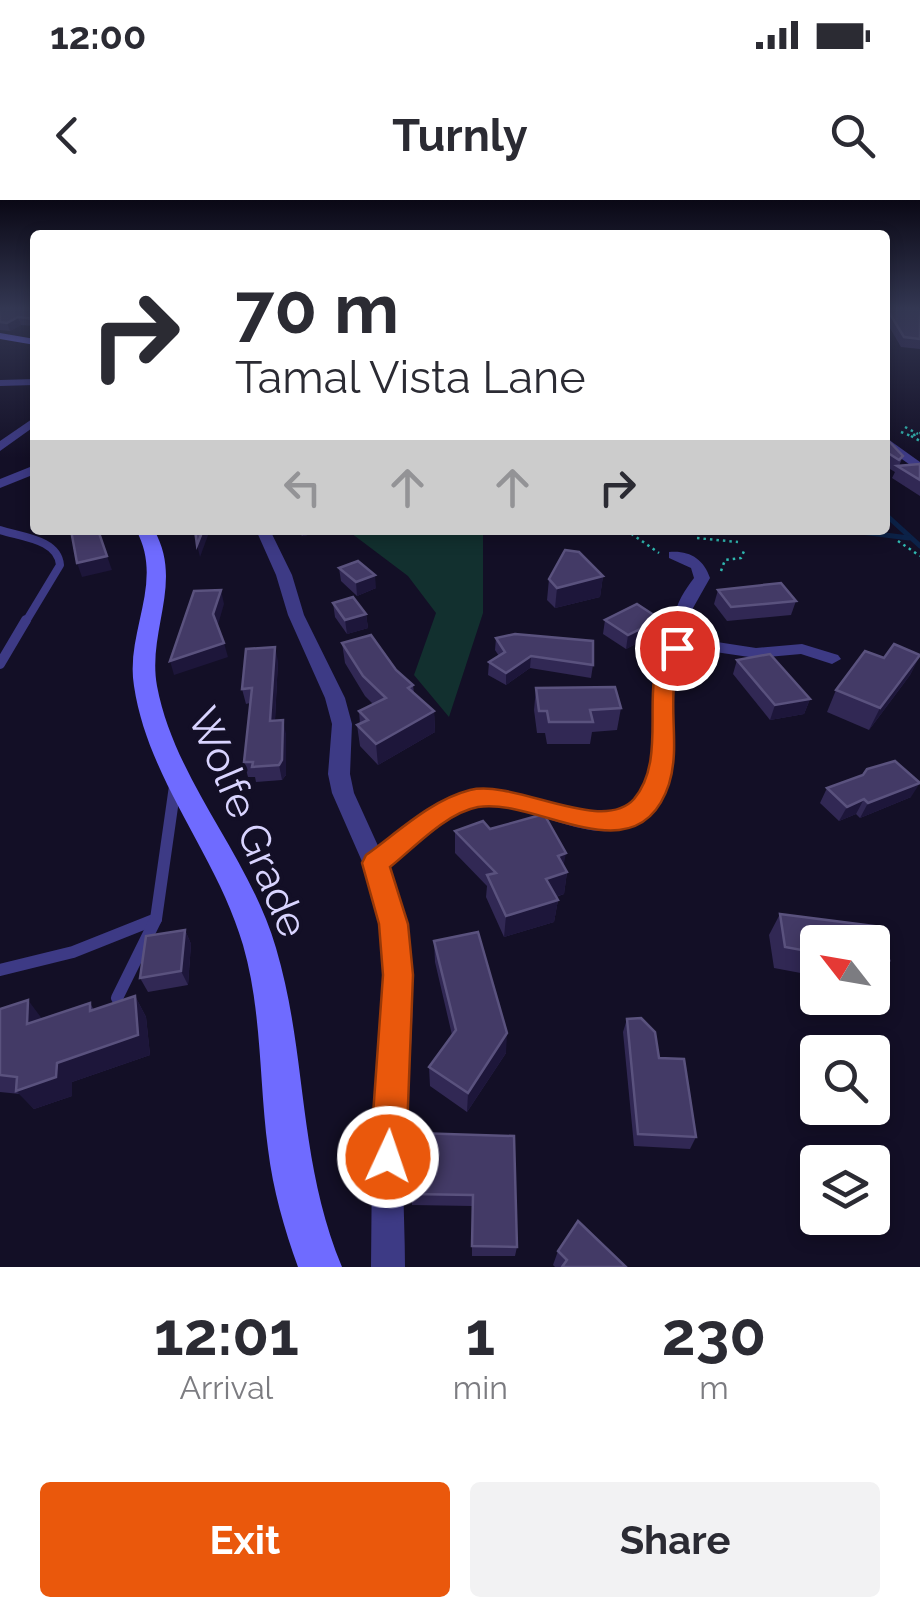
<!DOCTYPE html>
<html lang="en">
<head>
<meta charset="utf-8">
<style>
	body { margin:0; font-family:Raleway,sans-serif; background:#f2f2f3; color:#2b2b33; height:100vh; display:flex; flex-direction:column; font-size:38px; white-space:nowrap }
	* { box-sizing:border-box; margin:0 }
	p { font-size:32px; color:#7c7c81 }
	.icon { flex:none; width:55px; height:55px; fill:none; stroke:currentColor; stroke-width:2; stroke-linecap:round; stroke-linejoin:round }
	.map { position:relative; height:1067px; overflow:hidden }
	.drawer { display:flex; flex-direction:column; background:#fff; flex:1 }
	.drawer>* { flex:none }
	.top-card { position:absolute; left:30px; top:30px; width:860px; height:305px; border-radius:10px; box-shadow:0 5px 15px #0003; background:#fff; color:#2b2b33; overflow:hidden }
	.needle { width:65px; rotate:301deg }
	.fabs { position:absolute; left:800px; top:725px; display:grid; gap:20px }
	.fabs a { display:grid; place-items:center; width:90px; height:90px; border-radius:10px; background:#fff; box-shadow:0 5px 15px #0003; font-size:50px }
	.pin { position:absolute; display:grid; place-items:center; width:85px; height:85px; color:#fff; margin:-42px; border:5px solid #fff; border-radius:50%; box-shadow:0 2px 10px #0007 }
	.me { position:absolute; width:110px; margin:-55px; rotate:3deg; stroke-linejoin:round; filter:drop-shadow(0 0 8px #0008) }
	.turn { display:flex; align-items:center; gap:35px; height:210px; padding:0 40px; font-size:45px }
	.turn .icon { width:130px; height:130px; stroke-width:2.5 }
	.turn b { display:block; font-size:70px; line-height:85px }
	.lanes { display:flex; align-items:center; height:95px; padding:0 40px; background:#0003; justify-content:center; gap:50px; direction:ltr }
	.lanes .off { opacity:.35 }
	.eta { display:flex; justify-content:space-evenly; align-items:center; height:170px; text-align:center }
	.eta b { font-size:60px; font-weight:700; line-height:70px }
	.cta { display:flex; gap:20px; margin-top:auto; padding:20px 40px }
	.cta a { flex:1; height:115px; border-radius:10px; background:#ea580c; color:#fff; font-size:40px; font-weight:700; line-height:115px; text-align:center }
	.cta a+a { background:#f2f2f3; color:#2b2b33 }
	.status { display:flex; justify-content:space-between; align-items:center; height:70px; padding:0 50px; background:#fff; direction:ltr }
	.status svg { height:28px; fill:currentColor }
	header { display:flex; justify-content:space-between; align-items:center; height:130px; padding:0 40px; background:#fff; font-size:45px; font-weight:700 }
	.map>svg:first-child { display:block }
</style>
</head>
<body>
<div class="status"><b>12:00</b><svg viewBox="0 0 49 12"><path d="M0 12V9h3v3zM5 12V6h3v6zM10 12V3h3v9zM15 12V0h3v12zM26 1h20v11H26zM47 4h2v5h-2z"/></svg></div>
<header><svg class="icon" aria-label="back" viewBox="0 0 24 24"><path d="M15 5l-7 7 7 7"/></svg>Turnly<svg class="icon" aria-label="search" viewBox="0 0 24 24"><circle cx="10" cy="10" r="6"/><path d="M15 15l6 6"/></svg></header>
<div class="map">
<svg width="920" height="1067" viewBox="0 0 920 1067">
	<rect width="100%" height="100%" fill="#130f26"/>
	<path fill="#12302f" d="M347,330h136v83l-34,104 -35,-42 22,-62 -28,-37z"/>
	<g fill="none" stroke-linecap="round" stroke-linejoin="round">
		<g stroke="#0c2248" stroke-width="5">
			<path d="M885,314l35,32"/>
			<path d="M845,330l64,8"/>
		</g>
		<g stroke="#2fb8b0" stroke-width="2.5" stroke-dasharray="2.5 4" stroke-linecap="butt">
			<path d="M905,227l13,7"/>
			<path d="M901,232l10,4 9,-3"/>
			<path d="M911,236l9,5"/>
			<path d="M626,330l33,23"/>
			<path d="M697,338l41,4"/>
			<path d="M898,341l22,15"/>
			<path d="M721,371l4,-11 16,-2 3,-7"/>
		</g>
		<path stroke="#3d3a85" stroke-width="8" d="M0,330c21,7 58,9 60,35l-35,58"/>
		<g stroke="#3d3a85" stroke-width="10">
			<path d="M0,464l26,-44"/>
			<path d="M174,589l1,-6"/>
		</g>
		<g stroke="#3d3a85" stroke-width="12">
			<path d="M0,770l73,-18 83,-33"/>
			<path d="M117,798l39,-79 19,-133"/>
		</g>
		<g fill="#3d3a85" fill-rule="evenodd">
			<path d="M35,179v6l-35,1v-6z"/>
			<path d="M35,217v9l-35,25v-10z"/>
			<path d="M885,237l35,25v10l-35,-25z"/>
			<path d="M35,265v9l-35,14v-9z"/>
			<path d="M256,330h14l22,45 12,40 41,83 7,26 -2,50 4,19 25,55c37,-27 73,-65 122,-58 23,3 44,13 67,19 100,26 79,-63 88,-125 3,-19 15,-29 18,-42 2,-7 -1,-16 0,-23 2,-16 11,-29 20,-41l-3,-10 -22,-10v-6c20,-2 35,7 41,26l-17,30 -2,30 65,10 46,-4 36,11 3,4 -9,5 -31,-10 -45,4 -68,-10c-30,47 0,107 -32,155 -43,66 -123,-6 -179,3 -34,6 -62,43 -89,61 40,86 20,192 16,284 -2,38 1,77 1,116h-34l1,-110 12,-153 -3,-80 -10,-42 -39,-89 -4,-19 4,-50 -7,-26 -37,-83 -12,-40z"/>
		</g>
		<g fill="#6f6bff" fill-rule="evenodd">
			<path d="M0,133l35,6v6l-35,-6z"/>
			<path d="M136,330h18c30,52 -7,101 3,156 18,95 92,169 119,262 32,108 21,210 66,319h-44c-14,-39 -25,-77 -30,-118 -9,-68 -6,-138 -25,-204 -26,-90 -95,-165 -109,-259 -9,-54 31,-104 2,-156z"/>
		</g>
	</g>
	<g fill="#312854">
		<path d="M0,109h35v17l-14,-1 -11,6 -10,-1z"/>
		<path d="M885,109h35v40l-19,-2 -14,-24h-2z"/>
		<path d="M885,237l18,19 -4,10 21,-2v32l-28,-18 3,-6 -10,-6z"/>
		<path d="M288,330h34v2l-19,4z"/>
		<path d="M339,368l37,20 -19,8 -16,-15z"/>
		<path d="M603,376l-3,21 -45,11 -8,-8 2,-21z"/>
		<path d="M718,390l78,11 -5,14 -64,6 -13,-17z"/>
		<path d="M333,403l33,11 2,14 -21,6 -12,-17z"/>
		<path d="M605,420l52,13 -31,16 -23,-15z"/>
		<path d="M496,438l97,27 -2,13 -61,-10 -24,17 -18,-10 1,-13 10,-6 -4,-6z"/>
		<path d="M342,443l54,27 17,15 1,8 20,18 1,21 -57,33 -18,-19 -3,-21 3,-1 -1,-13 14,-7 -8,-8 -20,-33z"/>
		<path d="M920,455l-10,20 -41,55 -42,-18 9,-22 48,-32z"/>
		<path d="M737,460l73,39 -6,15 -34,6 -37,-46z"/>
		<path d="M278,461l-3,59 11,14v41l-4,5 -26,2 -1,-5h-7l-4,-15 6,-59 -4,1 -4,-15z"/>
		<path d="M536,488l85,20 -4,22 -25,2 -2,12h-43l-2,-11h-8l-3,-23z"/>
		<path d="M827,588l84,9 -51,21 -4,-4 -17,7 -19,-18z"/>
		<path d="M490,629l74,37 3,6 -3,22 -8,3 2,3 -4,22 -50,15 -18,-40 1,-11 -32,-33v-22z"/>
		<path d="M780,714l101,13 8,33 -15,21h-2v-39h-54v56h28l-5,6 -32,-5 -3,-25 -32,-6 -5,-33z"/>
		<path d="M185,730l6,14 -3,41 -40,7 -8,-14z"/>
		<path d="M434,741l72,112 -39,59 -37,-26 -1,-19 23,-32 -17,-73z"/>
		<path d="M135,796l11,21 4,38 -78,27v14l-38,13 -14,-15 -20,-2v-83l42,10 48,-16 4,7z"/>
		<path d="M627,819l32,39 37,79 -6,12 -56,-3 -11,-114z"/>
		<path d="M514,936l3,111 -2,9h-43v-50l-60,-1 -1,-11z"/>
		<path d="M558,1051l68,16h-71l-2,-2z"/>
	</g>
	<g fill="#1d163a">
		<path d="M18,117l3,8 -11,6 -3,-8z"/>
		<path d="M203,330h7l-10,27 -3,-12z"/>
		<path d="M302,330h20v2l-19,4z"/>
		<path d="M107,356l5,14 -30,7 -5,-14z"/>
		<path d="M375,375l1,13 -19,8 -1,-14z"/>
		<path d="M603,376l-3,21 -45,11 2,-20z"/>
		<path d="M221,390l3,14 -7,24 -4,-14z"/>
		<path d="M366,414l2,14 -21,6 -2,-14z"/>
		<path d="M660,419l-3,14 -31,16 2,-14z"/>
		<path d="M224,443l4,14 -54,18 -4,-14z"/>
		<path d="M275,447l3,14 -4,75 -4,-15z"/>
		<path d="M920,455l-10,20 -41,55 11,-22z"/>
		<path d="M531,456l-1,12 -24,17v-12z"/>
		<path d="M810,499l-6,15 -34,6 5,-15z"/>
		<path d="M434,511l1,21 -57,33 -2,-21z"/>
		<path d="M283,520l3,14v41l-4,5 -3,-15z"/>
		<path d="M920,583l-9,14 -51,21 8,-15z"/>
		<path d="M864,599l-8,15 -17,7 8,-14z"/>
		<path d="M566,653l-4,21 5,-2 -3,22 -20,6 2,-21 12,-23z"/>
		<path d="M558,700l-4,22 -50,15 2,-21z"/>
		<path d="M185,730l6,14 -3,41 -7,-14z"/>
		<path d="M135,796l11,21 4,38 -78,27v14l-38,13 -18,-18 41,-28z"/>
		<path d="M28,800l15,20 -16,4z"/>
		<path d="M507,833l-1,20 -39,59 1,-19z"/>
	</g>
	<g fill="#433a66" stroke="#5a527e" stroke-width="2.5">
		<path d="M0,109h35v10l-17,-2 -11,6 -7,-1z"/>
		<path d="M885,109h35v30l-16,-2 -14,-23 -5,-1z"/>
		<path d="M885,237l18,19 -4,4 -14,-9z"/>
		<path d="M920,264v16l-23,-14z"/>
		<path d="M71,330h27l9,26 -30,7z"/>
		<path d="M195,330h8l-6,15z"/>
		<path d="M565,350l14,2 24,24 -46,12 -8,-9z"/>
		<path d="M358,361l17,14 -19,7 -17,-14z"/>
		<path d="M781,383l15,18 -65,6 -13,-17z"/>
		<path d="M221,390l-8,24 11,29 -54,18 24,-70z"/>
		<path d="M353,397l13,17 -21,6 -12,-17z"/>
		<path d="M637,404l23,15 -32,16 -23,-15z"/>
		<path d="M515,434l78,7v24l-62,-9 -25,17 -17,-11 16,-10 -9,-14z"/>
		<path d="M371,435l25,35 17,15 -5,3 26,23 -58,33 -19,-19 11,-5 -9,-9 27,-13 -23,-22 -21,-33z"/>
		<path d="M894,444l26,11 -40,53 -44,-18 29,-39 19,7z"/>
		<path d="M275,447l-5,74 13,-1 -1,40 -3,5 -27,2 1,-5h-9l8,-74 -10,1 4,-40z"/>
		<path d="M770,454l40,45 -35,6 -38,-45z"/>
		<path d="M615,487l6,21 -31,2 3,12h-44l-2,-11h-8l-3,-23z"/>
		<path d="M895,561l25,22 -52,20 -4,-4 -17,8 -20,-19 36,-13 4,-6z"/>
		<path d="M544,614l22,39 -8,3 9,16 -21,7 12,21 -52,16 -19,-41 9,-2 -41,-42 28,-10 7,8z"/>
		<path d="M780,714l101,13 8,33 -12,-2 2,6 -7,-1v-21h-54v11l-33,-6z"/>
		<path d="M185,730l-4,41 -41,7 6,-42z"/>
		<path d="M478,732l29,101 -39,60 -39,-26 27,-37 -22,-89z"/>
		<path d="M135,796l3,39 -81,28 -1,14 -40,14 1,-14 -17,-2v-66l28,-9 -1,24 63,-21v8z"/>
		<path d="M641,818l14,14 4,26 25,1 12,78 -58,-3 -11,-115z"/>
		<path d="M415,933l99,3 3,111 -45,-1 1,-51 -62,-1z"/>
		<path d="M578,1021l48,46h-64l5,-7 -9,-9z"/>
	</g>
	<linearGradient id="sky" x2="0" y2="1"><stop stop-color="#0a0815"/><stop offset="0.42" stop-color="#333752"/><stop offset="1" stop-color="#333752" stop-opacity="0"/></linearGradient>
	<rect width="920" height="258" fill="url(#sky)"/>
	<path fill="#ea580c" stroke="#983908" stroke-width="2.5" d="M677,442l10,6c-4,9 -10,19 -12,29 -6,34 5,72 -6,107 -31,95 -132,13 -191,23 -32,6 -63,40 -88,60l18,57 5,51 -7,182 -5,13 -13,5 -13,-5 -5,-13 13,-182 -4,-51 -17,-61 4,-8c32,-23 65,-55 104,-65 45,-11 132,45 164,9 27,-32 15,-82 20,-120 1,-11 10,-25 16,-35z"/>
	<g text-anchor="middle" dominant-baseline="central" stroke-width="8" stroke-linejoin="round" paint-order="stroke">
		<g font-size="42" fill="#d9d4ff" stroke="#130f26">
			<text transform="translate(248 622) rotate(67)">Wolfe Grade</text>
		</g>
	</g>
</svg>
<div class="fabs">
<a><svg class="needle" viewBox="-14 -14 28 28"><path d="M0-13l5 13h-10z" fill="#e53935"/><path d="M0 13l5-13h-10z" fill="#7c7c81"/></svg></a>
<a><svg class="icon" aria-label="search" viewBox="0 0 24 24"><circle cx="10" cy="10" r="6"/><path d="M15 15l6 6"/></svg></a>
<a><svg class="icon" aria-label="layers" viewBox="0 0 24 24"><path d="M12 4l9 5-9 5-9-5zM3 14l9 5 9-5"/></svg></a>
</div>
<div class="pin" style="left:677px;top:448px;background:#d93025"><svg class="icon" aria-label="arrive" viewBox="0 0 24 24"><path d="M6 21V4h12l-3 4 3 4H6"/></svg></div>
<svg class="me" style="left:388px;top:957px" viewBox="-20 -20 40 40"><circle r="17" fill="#ea580c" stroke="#fff" stroke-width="3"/><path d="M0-11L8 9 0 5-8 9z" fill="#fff"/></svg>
<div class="top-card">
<div class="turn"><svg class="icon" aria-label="right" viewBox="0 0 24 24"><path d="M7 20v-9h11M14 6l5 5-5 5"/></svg><div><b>70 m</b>Tamal Vista Lane</div></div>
<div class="lanes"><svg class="icon off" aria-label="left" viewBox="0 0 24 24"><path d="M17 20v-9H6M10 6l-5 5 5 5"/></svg><svg class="icon off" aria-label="ahead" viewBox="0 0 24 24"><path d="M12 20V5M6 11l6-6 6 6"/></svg><svg class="icon off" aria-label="ahead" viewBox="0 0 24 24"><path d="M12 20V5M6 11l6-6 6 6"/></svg><svg class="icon" aria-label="right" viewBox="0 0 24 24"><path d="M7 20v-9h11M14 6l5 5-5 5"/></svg></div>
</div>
</div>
<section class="drawer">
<div class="eta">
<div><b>12:01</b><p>Arrival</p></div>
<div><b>1</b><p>min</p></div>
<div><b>230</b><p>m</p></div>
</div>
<div class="cta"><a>Exit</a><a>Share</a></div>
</section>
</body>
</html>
